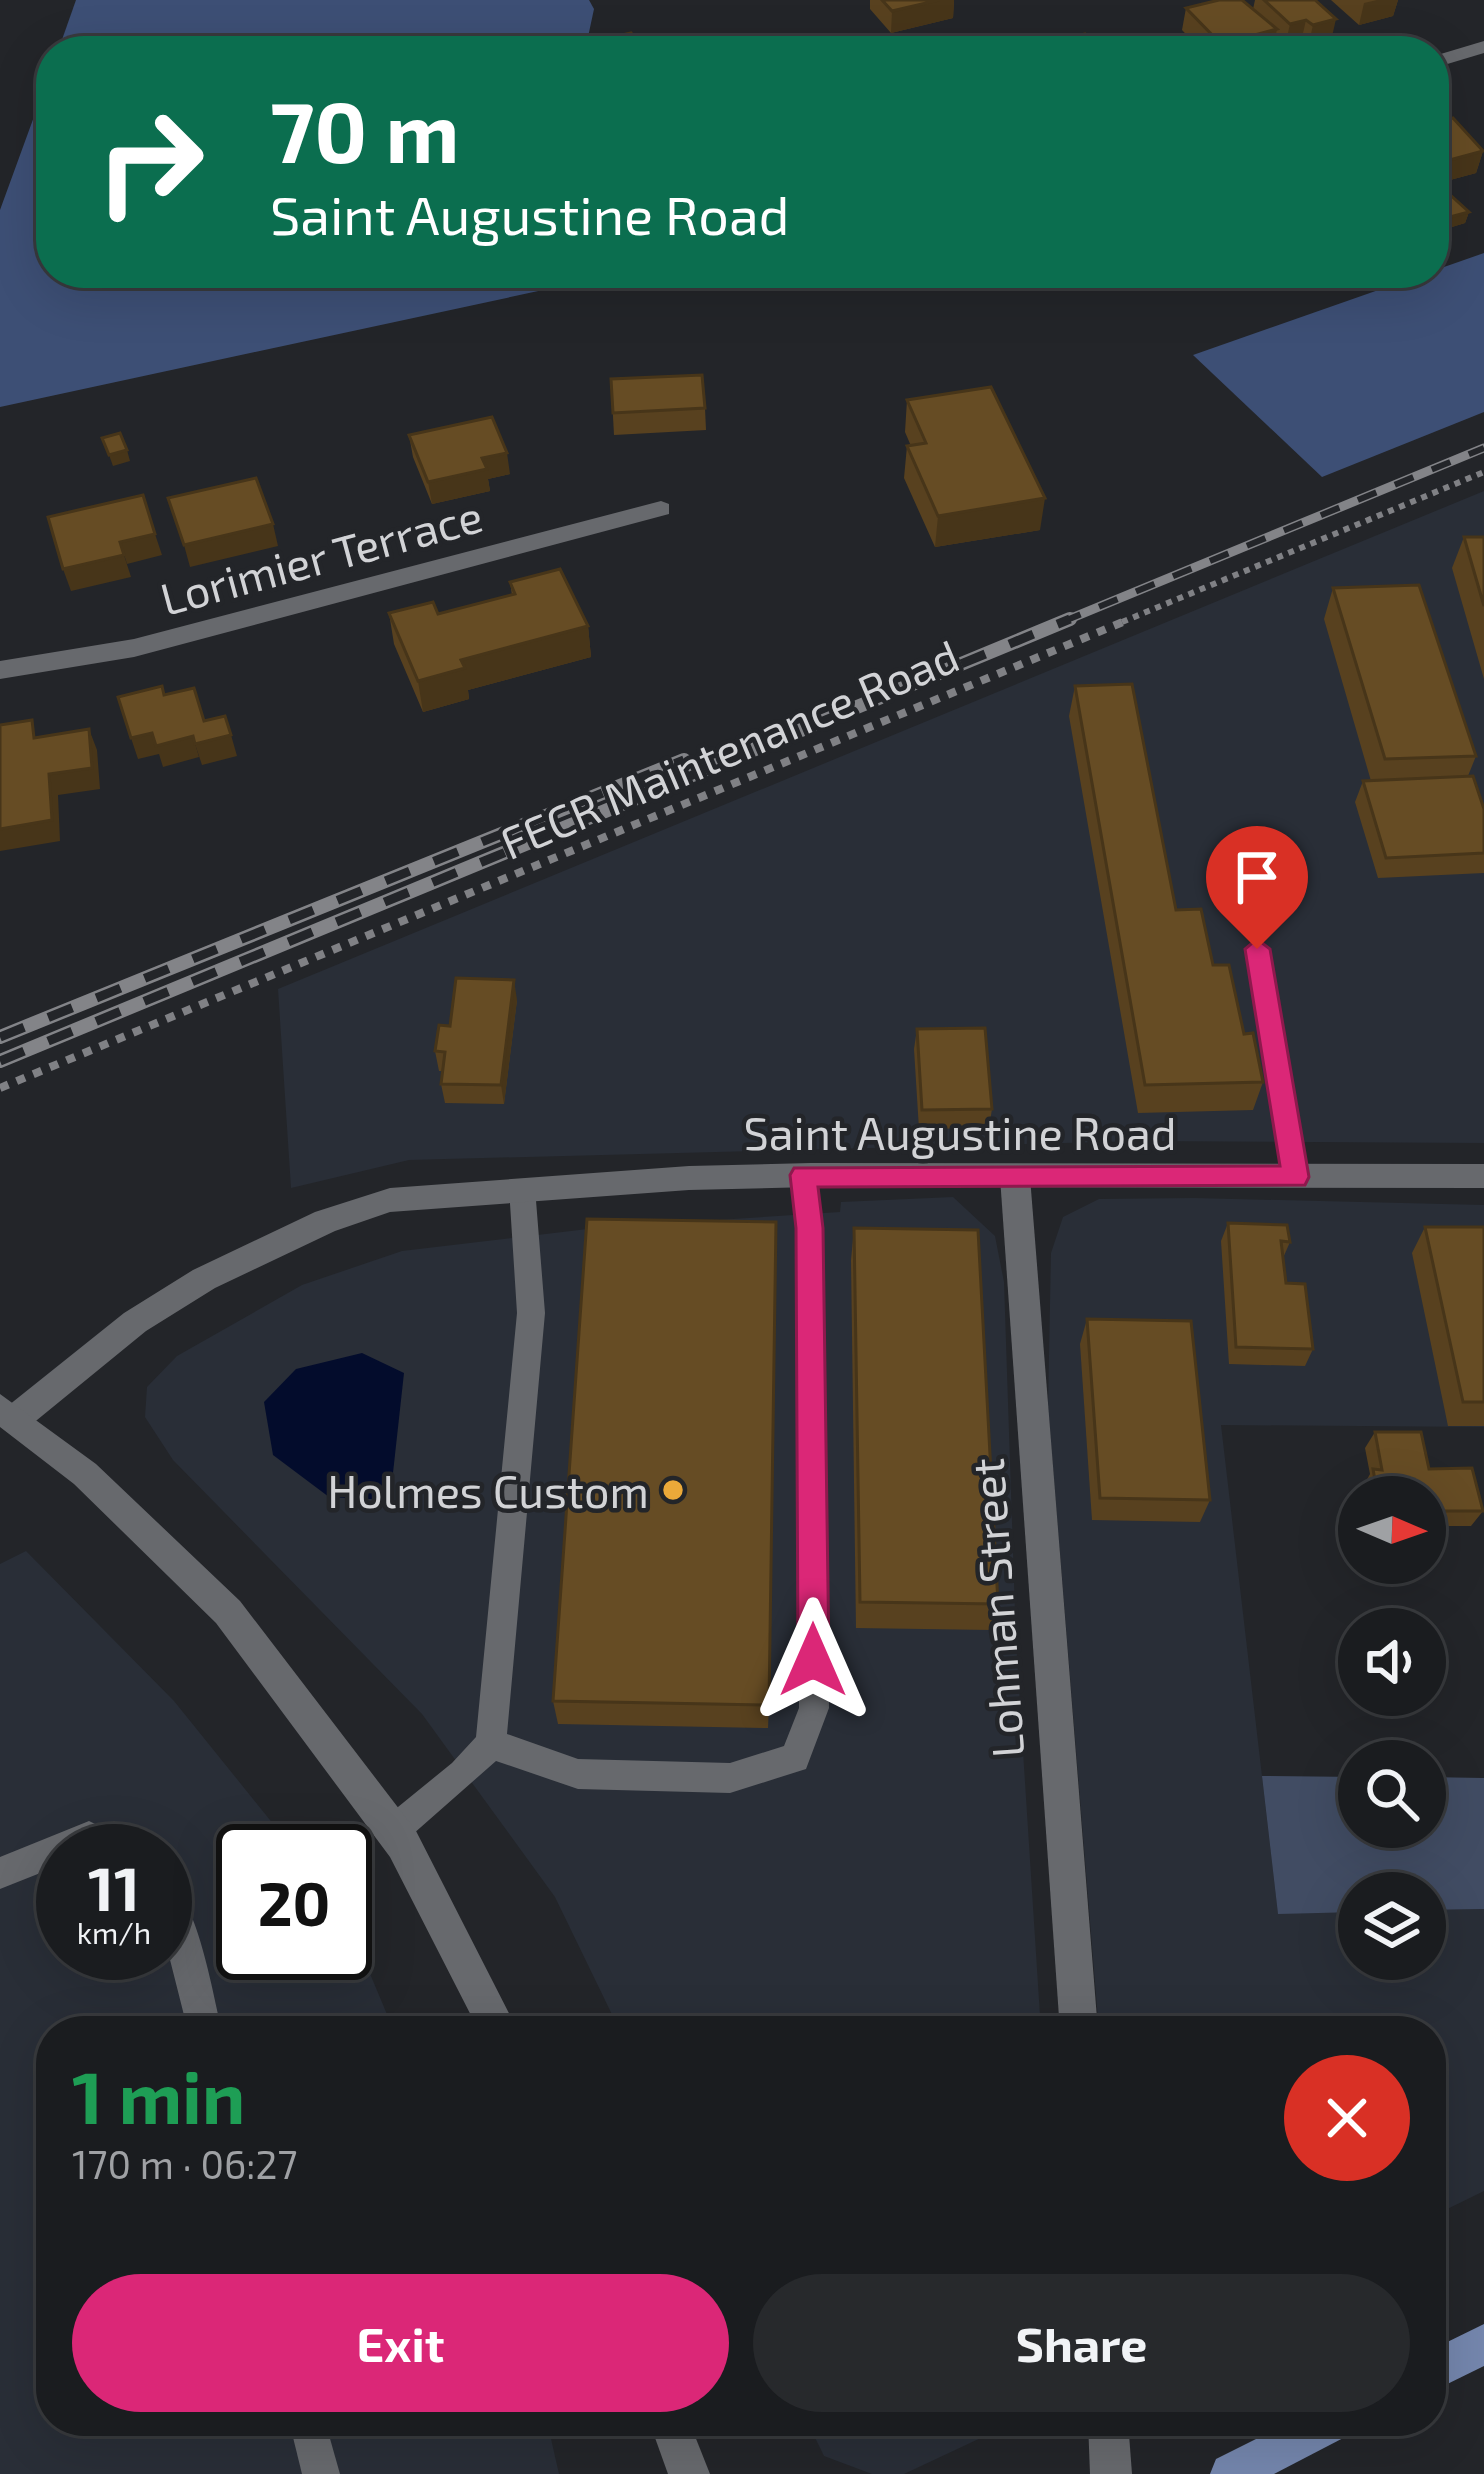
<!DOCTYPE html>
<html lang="en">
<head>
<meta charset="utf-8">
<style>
	body { margin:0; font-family:"Exo 2",sans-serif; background:#27292c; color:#f1f3f6; height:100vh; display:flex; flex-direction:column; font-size:45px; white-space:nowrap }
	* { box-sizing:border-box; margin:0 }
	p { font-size:39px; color:#9fa1a4 }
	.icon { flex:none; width:66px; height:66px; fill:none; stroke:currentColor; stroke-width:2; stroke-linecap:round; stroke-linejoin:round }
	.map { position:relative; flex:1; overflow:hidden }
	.drawer { position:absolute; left:36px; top:2016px; width:1410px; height:420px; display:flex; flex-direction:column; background:#1a1c1f; border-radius:48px; box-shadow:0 12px 48px #0002,0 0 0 3px #383a3d }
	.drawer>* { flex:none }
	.hud { position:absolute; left:36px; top:36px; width:1413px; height:252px; border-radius:48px; box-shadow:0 12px 48px #0002,0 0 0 3px #383a3d; background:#0b6e4f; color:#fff; overflow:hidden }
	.needle { width:78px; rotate:92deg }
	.buttons { position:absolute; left:1338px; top:1476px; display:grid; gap:24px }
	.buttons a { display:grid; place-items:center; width:108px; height:108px; border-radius:50%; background:#1a1c1f; box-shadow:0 12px 48px #0002,0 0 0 3px #383a3d; font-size:60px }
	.speed { position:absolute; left:36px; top:1824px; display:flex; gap:24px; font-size:60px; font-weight:700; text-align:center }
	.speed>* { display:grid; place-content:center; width:156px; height:156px; border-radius:50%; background:#1a1c1f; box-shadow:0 12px 48px #0002,0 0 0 3px #383a3d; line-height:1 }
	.speed small { font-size:30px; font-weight:400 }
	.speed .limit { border:6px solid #111; border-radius:18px; background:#fff; color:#111 }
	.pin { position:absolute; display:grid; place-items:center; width:102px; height:102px; color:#fff; margin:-123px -51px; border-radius:50% 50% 50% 0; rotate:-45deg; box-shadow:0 0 12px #0007 }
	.pin .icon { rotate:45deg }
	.me { position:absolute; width:132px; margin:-66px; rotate:0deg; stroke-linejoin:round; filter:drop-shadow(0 0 9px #0008) }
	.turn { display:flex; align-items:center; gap:42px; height:252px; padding:0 36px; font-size:54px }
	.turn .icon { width:156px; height:156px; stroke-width:2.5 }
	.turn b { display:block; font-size:84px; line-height:102px }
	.round { display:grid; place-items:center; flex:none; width:126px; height:126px; border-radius:63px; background:#27292c }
	.summary { display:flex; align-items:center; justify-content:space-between; height:204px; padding:0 36px }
	h1 { font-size:72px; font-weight:700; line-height:90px; color:#1e9e55 }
	.button { display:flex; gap:24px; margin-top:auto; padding:24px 36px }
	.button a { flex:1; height:138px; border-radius:72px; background:#db2777; color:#fff; font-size:48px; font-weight:700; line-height:138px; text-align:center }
	.button a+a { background:#27292c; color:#f1f3f6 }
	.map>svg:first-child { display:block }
</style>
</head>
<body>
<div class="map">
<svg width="1484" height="2474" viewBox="0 0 1484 2474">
	<rect width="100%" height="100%" fill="#232529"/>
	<g fill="#292e37" fill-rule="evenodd">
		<path d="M1484,491v652l-345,-2 -730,19 -118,28 -13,-199z"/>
		<path d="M953,1197l42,39 9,46 12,360 25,389h-421l-65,-134 -133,-183 -249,-254 -28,-43 2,-30 30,-31 125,-71 100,-34 194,-23 244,-16 1,-10z"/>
		<path d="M1194,1198l290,7v222l-263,-2 57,488 81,-1v47h66v-49l59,-1v282l-53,26v-186h-332l-51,-624 3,-154 12,-36 36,-18z"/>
		<path d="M26,1551l148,150 121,150h-52v102h102v-39l49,117h-343v390h496l12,53h-559v-910zM63,1851h102v102h-102z"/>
		<path d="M807,2421h210l-113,53h-32l-48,-18z"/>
	</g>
	<path fill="#414c63" d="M1262,1776l97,1v50h66v-50l59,1v131l-59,1v-17h-66v19l-81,2z"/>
	<g fill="#3d4f75">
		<path d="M76,0h513l5,9 -9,42h-527z"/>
		<path d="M51,70v203h571l-622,134v-197z"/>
		<path d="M1484,253v159l-162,65 -129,-122z"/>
	</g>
	<path fill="#030c2c" d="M362,1353l42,20 -14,127 -61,-3 -56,-42 -9,-53 32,-33z"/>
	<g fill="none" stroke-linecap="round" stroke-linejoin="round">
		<path stroke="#808185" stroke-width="6" stroke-dasharray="6 6" stroke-linecap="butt" d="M1122,622l362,-150"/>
		<path stroke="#808185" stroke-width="8" stroke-dasharray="9 9" stroke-linecap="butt" d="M0,1088l1130,-469"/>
		<g fill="#67696d" fill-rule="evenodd">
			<path d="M1257,938l12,10 39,229 -4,8h-18l-4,-8 -37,-229z"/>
			<path d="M803,1165l9,3 4,8 7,52 6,480 -23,61 -76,24 -152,-4 -82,-28 -92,81 -11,5 -11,-5 -5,-11 5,-11 70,-57 24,-26 41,-424 -8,-125 4,-8h18l4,8 10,125 -38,421 71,25 152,4 54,-17 15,-38 -2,-480 -7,-52 4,-8z"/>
			<path d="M89,1821l39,19 5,11h-70v13l-63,25v-32z"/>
			<path d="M165,1880c32,13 48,116 57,151h-34l-23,-91z"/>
			<path d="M289,2421h36l15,53h-38z"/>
		</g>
		<g fill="#67696d" fill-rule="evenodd">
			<path d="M1484,41v12l-50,15v-12z"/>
			<path d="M661,501l8,3v10l-535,143 -134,22v-18l134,-22z"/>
			<path d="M1015,1165l10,3 5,9 68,854h-38l-60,-854 5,-9z"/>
			<path d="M1088,2421h40l4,53h-42z"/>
		</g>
		<path fill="#67696d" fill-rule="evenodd" d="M811,1163l673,1v24l-673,-1 -122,3 -299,22 -55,19 -120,57 -69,43 -120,98 -11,4 -11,-4 -4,-8 4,-12 120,-96 69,-43 122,-58 75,-24 299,-22z"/>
		<g fill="#67696d" fill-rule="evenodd">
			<path d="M0,1394l96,70 144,137 176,230 102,200h-39l-89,-174 -174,-234 -142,-139 -74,-57z"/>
			<path d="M649,2421h40l21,53h-42z"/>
		</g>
		<g fill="#7486ad" fill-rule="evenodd">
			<path d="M1484,2324v42l-53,26v-42z"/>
			<path d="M1292,2421h63l-6,14 -75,39h-64l6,-15z"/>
		</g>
		<g stroke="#838488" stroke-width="9">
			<path id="rail-far1" d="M1062,622l422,-174"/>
		</g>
		<g stroke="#838488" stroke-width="14">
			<g id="rail">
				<path d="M0,1037l684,-277"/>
				<path d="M0,1061l1070,-442"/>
			</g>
		</g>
		<use href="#rail-far1" stroke="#232529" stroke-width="6" stroke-dasharray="20" stroke-linecap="butt"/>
		<use href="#rail" stroke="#232529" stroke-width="9" stroke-dasharray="26" stroke-linecap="butt"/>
	</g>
	<g fill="#58411f">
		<path d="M870,0h84l-1,18 -62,15 -21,-24z"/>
		<path d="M1255,0h60l16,41 -23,6 -7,-5 -16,4 -10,-9 -3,14h-70l-20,-21 4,-22 67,1z"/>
		<path d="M1331,0h67l-5,16 -34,9z"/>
		<path d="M1434,123l49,28 -7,22 -37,10 -5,-5z"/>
		<path d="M1434,195l35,17 -4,11 -23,7 -8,-8z"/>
		<path d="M611,379l94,29 1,22 -92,5z"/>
		<path d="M907,400l133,130 -105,17 -31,-69 3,-32h4l-6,-14z"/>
		<path d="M409,435l101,39 -22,5 2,12 -58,13 -19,-47z"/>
		<path d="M1464,537h20v142l-32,-111z"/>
		<path d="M510,582l78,44 3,31 -123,33 1,9 -46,13 -29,-68 -5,-31 49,1 74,-19z"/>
		<path d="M1333,588l143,168 -8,20 16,33v64l-106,5 -23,-76 8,-21h8l-47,-162z"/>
		<path d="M1075,686l101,224 37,55 31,69 19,48 -10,28 -115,3 -69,-397z"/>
		<path d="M517,1000l-13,104 -59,-1 -4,-19 2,-13h-4l-4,-20 15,-25z"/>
		<path d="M917,1029l75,80 -3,19 -70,1 -5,-80z"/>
		<path d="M1228,1223l62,19 -7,16 3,25 27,66 -8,17 -76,-2 -8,-123z"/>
		<path d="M1425,1227h59v199h-36l-36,-173z"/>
		<path d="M854,1228l144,376 -7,26 -135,-2 -5,-368z"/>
		<path d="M1087,1319l123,181 -10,22 -108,-2 -12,-176z"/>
		<path d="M1375,1432l54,37 54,42 -12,15h-46v-29h-59l-2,-12 6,-11 -5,-26z"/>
		<path d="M553,1701l216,4 -1,23 -210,-4z"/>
		<path d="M881,2421h115l-3,1z"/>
	</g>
	<g fill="#473519">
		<path d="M939,0h15l-1,18 -62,15 1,-22z"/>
		<path d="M1377,0h21l-5,16 -34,9 5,-22z"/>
		<path d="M1336,19l-5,22 -23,6 5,-22z"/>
		<path d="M1306,20l-5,22 -16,4 5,-22z"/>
		<path d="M1277,29l-4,22h-54l2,-7z"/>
		<path d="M1483,151l-7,22 -37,10 7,-22z"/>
		<path d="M1469,212l-4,11 -23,7 4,-12z"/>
		<path d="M127,450l3,11 -17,5 -4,-11z"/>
		<path d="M507,453l3,21 -22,5 2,12 -58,13 -4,-22 54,-24z"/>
		<path d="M1045,498l-5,32 -105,17 3,-31z"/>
		<path d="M273,524l5,22 -88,21 -6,-22z"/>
		<path d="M155,534l7,21 -35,9 -7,-22z"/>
		<path d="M124,555l7,22 -60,14 -8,-22z"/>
		<path d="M588,626l3,31 -123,33 1,9 -46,13 -5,-31 43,-21z"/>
		<path d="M89,729l8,21 3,39 -42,6 2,46 -60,10v-22z"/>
		<path d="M152,733l41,3 6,21 -36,10 -4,-13 -21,5 -7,-21z"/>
		<path d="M231,735l6,21 -35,9 -7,-21z"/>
		<path d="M514,980l3,20 -13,104 -3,-19z"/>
	</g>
	<g fill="#664c24" stroke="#473519" stroke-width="3">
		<path d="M882,0h57l-47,11z"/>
		<path d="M1219,0h23l35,29 -56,15 -35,-36z"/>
		<path d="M1264,0h51l21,19 -23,6 -7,-5 -16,4z"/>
		<path d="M631,33l12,16 34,-8 8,10h-77l-8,-11z"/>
		<path d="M1085,34l16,17h-62l-5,-4z"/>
		<path d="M999,45l5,6h-29z"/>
		<path d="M1453,118l30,33 -37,10 -12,-11v-27z"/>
		<path d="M1447,192l22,20 -23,6 -12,-11v-12z"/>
		<path d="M702,375l3,33 -92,5 -2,-34z"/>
		<path d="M991,387l54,111 -107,18 -31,-70 19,-3 -19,-43z"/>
		<path d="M492,417l15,36 -25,5 5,11 -59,13 -19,-47z"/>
		<path d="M120,433l7,17 -18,5 -7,-17z"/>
		<path d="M256,478l17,46 -89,21 -16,-47z"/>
		<path d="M143,495l12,39 -35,8 4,13 -61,14 -15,-52z"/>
		<path d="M1464,537h20v69z"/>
		<path d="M560,569l28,57 -127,34 4,8 -47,13 -29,-68 44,-11 5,12 77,-20 -5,-12z"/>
		<path d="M1419,585l57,171 -91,3 -52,-171z"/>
		<path d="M1132,684l44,226 25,-1 12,56h16l15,69 9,-1 10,49 -118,3 -70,-399z"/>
		<path d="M162,686l2,9 30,-7 10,33 21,-5 6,19 -36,9 -2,-8 -37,10 -4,-13 -21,5 -13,-41z"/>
		<path d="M32,720l2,18 55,-9 3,39 -43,6 3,46 -52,9v-104z"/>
		<path d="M1473,776l11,33v44l-98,5 -23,-77z"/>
		<path d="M456,978l58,2 -13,105 -60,-1 4,-32 -10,-1 4,-26 11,1z"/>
		<path d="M985,1028l7,81 -70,1 -5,-81z"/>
		<path d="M587,1219l189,3 -7,483 -216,-4z"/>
		<path d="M1228,1223l59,2 3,17 -9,-1 5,42 19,1 8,65 -77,-2z"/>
		<path d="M1425,1227h59v175h-21z"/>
		<path d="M854,1228l124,2 20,374 -138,-2z"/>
		<path d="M1087,1319l104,2 19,179 -110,-2z"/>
		<path d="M1375,1432h46l8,37 43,-1 11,43h-58v-14h-47l-5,-28 9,1z"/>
	</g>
	<path fill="#db2777" stroke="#8e194d" stroke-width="3" d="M1257,939l13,10 39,228 -4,8 -487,2 5,41 6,432 -5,10 -11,4 -11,-4 -4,-10 -2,-432 -6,-53 4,-7 486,-2 -35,-217z"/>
	<circle fill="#eba939" stroke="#232529" stroke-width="4.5" cx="673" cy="1490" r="12"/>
	<g text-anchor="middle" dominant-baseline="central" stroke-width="9" stroke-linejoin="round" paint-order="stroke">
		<g font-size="45" fill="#d2d3d6" stroke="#232529">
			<text transform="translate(321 556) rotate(-15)">Lorimier Terrace</text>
			<text transform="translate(729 748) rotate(-23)">FECR Maintenance Road</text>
			<text x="960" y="1132">Saint Augustine Road</text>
			<text transform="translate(996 1608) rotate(-94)">Lohman Street</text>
		</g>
		<g font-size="45" fill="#d2d3d6" stroke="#232529" text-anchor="end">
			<text x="649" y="1490">Holmes Custom</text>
		</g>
	</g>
</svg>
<div class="buttons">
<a><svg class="needle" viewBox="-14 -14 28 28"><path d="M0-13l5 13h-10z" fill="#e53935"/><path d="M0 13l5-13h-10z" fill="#9fa1a4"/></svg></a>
<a><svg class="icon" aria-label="sound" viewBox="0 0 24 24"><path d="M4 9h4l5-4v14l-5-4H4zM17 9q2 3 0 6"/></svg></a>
<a><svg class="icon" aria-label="search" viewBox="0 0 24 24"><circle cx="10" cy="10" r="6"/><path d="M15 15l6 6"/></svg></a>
<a><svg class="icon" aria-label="layers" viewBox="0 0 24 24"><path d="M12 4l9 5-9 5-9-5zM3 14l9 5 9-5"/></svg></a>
</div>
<div class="speed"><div>11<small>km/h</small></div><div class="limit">20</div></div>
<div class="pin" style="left:1257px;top:949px;background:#d93025"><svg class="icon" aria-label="arrive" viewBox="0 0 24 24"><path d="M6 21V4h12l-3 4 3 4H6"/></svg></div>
<svg class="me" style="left:813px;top:1660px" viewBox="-20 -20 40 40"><path d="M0-17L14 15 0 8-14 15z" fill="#db2777" stroke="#fff" stroke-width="4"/></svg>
<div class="hud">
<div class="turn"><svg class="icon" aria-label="right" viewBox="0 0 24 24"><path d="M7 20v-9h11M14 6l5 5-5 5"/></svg><div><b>70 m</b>Saint Augustine Road</div></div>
</div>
<section class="drawer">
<div class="summary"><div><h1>1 min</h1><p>170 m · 06:27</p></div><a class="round" style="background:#d93025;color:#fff"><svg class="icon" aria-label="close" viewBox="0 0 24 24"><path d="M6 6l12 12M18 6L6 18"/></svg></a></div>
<div class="button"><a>Exit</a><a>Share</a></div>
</section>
</div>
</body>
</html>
